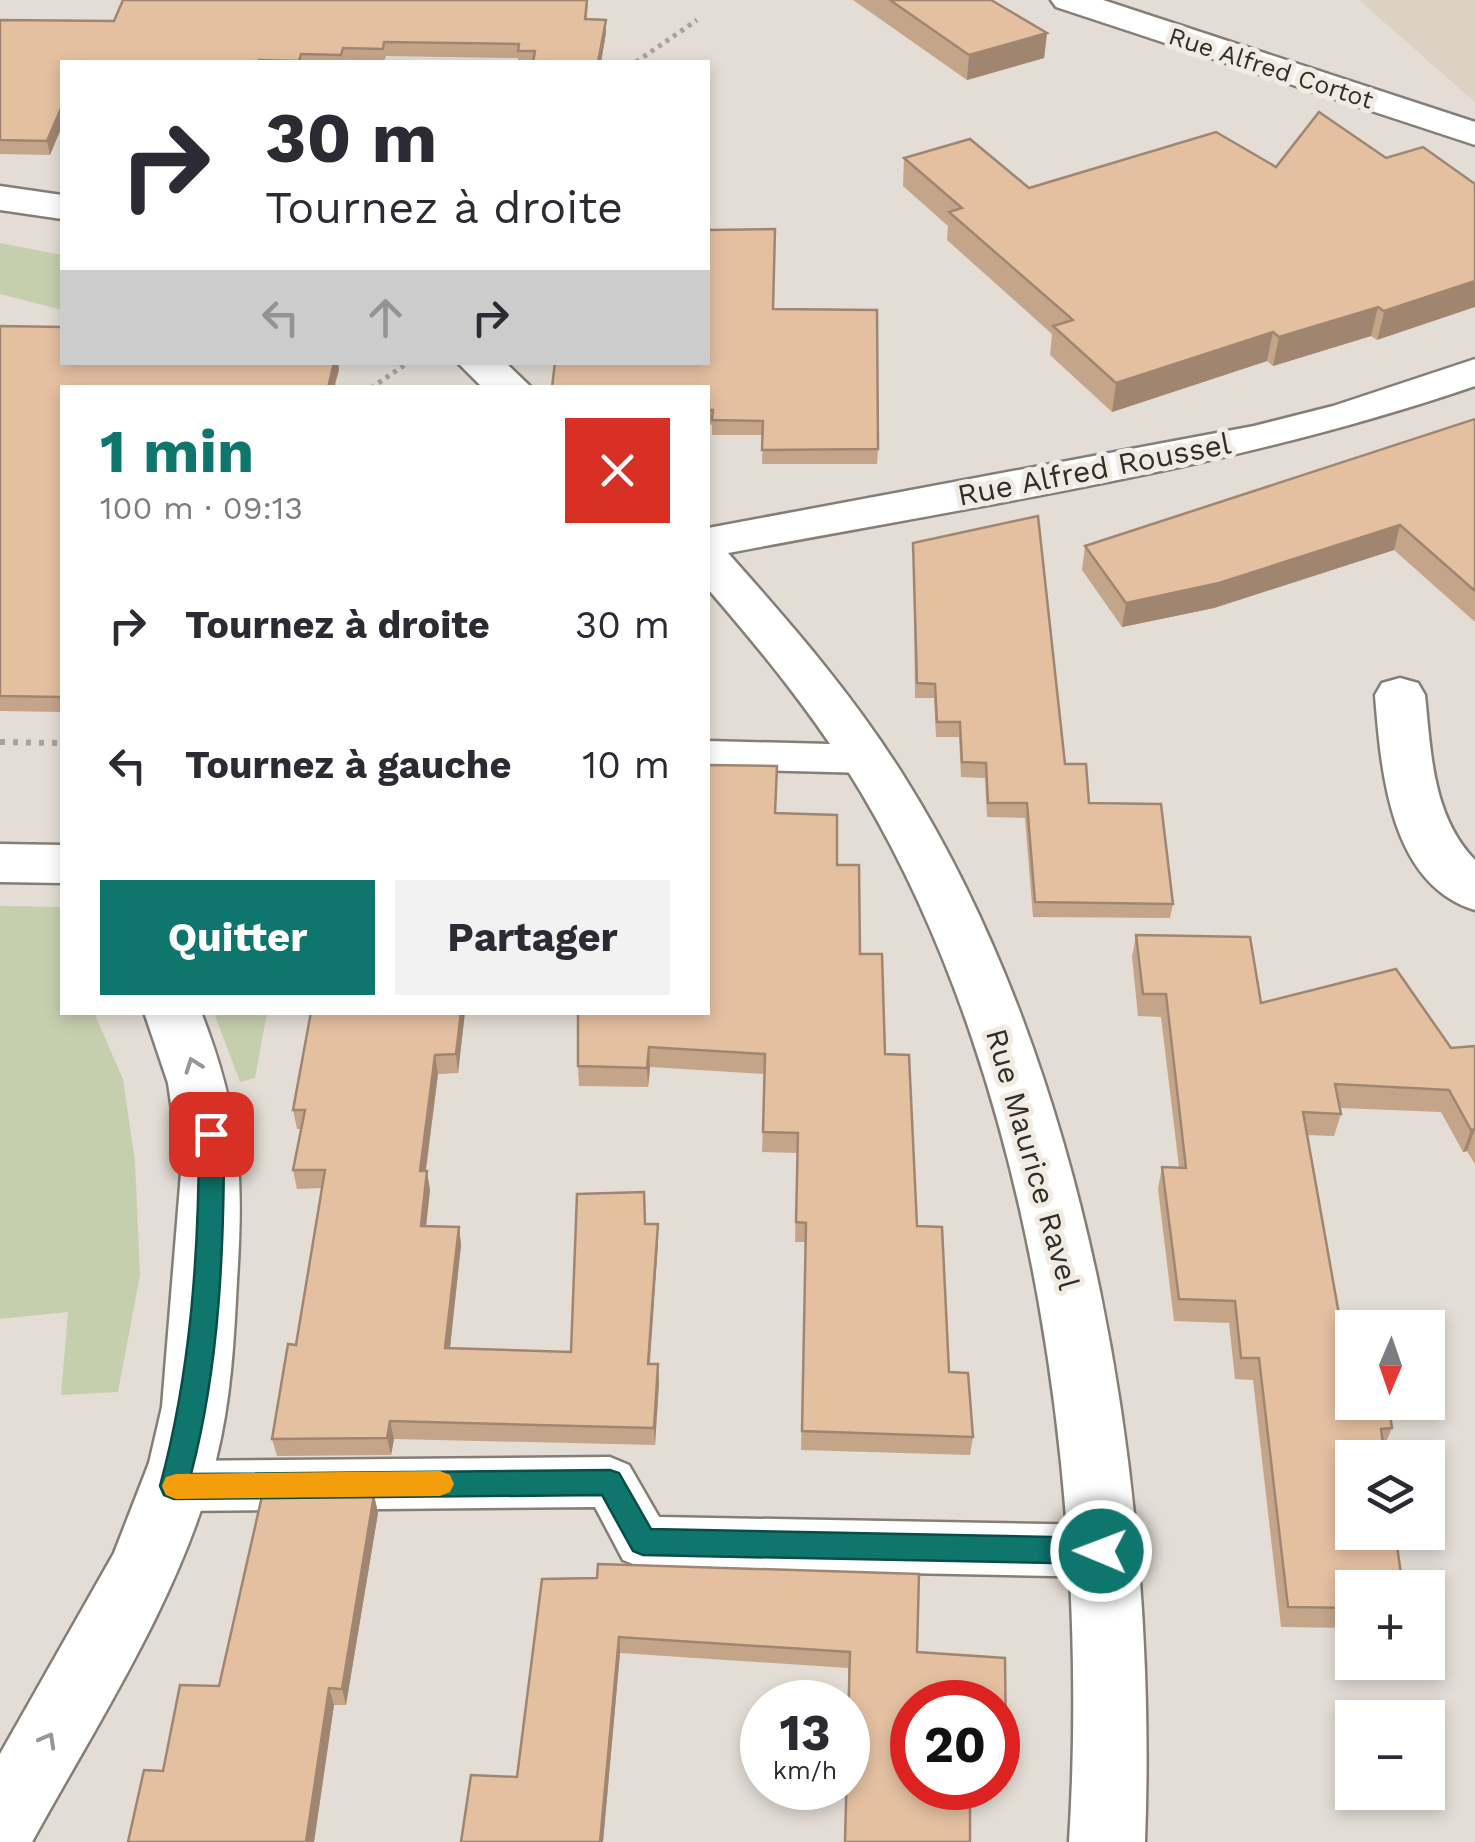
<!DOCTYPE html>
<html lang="fr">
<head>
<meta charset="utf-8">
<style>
	body { margin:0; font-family:"Work Sans",sans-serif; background:#f2f2f3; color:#2b2b33; height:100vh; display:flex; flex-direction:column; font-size:38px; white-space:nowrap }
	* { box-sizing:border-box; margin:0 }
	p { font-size:32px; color:#7c7c81 }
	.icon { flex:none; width:55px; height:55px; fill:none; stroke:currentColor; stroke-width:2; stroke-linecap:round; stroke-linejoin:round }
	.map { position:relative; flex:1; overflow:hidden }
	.drawer { position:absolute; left:60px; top:385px; width:650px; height:630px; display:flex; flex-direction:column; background:#fff; border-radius:0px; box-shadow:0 5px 15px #0003 }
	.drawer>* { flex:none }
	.guide { position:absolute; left:60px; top:60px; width:650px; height:305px; border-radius:0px; box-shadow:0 5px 15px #0003; background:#fff; color:#2b2b33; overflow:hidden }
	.needle { width:65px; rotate:182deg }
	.controls { position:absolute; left:1335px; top:1310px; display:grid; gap:20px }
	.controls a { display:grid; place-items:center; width:110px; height:110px; border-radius:0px; background:#fff; box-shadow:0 5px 15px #0003; font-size:50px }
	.speed { position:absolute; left:740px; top:1680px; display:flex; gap:20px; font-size:50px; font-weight:700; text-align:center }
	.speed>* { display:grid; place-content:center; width:130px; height:130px; border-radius:50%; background:#fff; box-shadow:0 5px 15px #0003; line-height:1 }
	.speed small { font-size:25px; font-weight:400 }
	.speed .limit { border:15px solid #d22; background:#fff; color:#111 }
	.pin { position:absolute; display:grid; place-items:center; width:85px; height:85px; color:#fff; margin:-42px; border-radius:20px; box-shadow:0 5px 15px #0006 }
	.me { position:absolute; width:110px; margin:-55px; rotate:271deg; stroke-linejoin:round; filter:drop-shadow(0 0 8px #0008) }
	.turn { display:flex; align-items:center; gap:35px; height:210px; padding:0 40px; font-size:45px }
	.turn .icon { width:130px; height:130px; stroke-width:2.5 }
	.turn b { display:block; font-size:70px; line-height:85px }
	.lanes { display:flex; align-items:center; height:95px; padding:0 40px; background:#0003; justify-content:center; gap:50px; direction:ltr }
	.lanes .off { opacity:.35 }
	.round { display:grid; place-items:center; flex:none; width:105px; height:105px; border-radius:0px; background:#f2f2f3 }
	.head { display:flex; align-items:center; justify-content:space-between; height:170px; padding:0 40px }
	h1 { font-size:60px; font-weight:700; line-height:75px; color:#0f766e }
	.action { display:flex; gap:20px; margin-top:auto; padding:20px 40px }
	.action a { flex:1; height:115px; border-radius:0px; background:#0f766e; color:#fff; font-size:40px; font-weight:700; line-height:115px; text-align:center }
	.action a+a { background:#f2f2f3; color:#2b2b33 }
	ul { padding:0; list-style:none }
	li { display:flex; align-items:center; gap:30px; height:140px; padding:0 40px }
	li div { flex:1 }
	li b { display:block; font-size:38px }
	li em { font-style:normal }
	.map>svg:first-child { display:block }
</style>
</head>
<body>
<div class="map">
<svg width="1475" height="1842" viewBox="0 0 1475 1842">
	<rect width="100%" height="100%" fill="#e3ddd5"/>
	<path fill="#dcd1c2" d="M1359,0h116v102l-84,-74z"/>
	<g fill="#c6cfad">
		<path d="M0,243l62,12v55l-62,-16z"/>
		<path d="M0,906l61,1 1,105 32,1 29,66 12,83 5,113 -22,117 -57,3 7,-83 -68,7z"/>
		<path d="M214,1013h53l-12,65 -15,4z"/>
	</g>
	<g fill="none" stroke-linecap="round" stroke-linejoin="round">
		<g stroke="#847e76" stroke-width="5">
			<g id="lane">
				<path d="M708,741l160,4 15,4 6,10 -6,10 -15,4 -160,-4z"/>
				<path d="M610,1457l19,8 30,52 442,8 20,8 8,18 -8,18 -20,8 -458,-9 -20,-8 -28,-53 -422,4 -19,-8 -9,-17 9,-17 19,-8z"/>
			</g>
		</g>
		<g stroke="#847e76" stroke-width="5">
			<g id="street">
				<path d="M1051,0h52l372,122v23l-419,-138z"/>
				<path d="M0,186l62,9v24l-62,-9z"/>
				<path d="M1475,359v27c-242,83 -497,119 -747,167 64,72 126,143 177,225 187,297 253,717 240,1064h-76c21,-336 -33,-755 -207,-1048 -44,-74 -98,-140 -154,-205v-61l546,-102 79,-20z"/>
				<path d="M457,362h48l27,26h-49z"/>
				<path d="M1400,678l18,5 7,12c6,57 7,121 50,165v50c-86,-26 -94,-141 -100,-215l7,-12z"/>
				<path d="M0,844l62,1v38l-62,-1z"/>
				<path d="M144,1012h57c39,100 43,162 36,268 -3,61 -6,120 -21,180 -35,137 -117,260 -184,382h-32v-88l114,-201 35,-90 13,-56 19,-234 -13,-90z"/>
			</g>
		</g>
		<g stroke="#a7a39c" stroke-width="5" stroke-dasharray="4 5" stroke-linecap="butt">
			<path d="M636,62l61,-42"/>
			<path d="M371,388l38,-26"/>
		</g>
		<path stroke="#a7a39c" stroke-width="6" stroke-dasharray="5 8" stroke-linecap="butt" d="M0,742l62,1"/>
		<use href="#lane" fill="#fff" fill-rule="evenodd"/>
		<use href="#street" fill="#fff" fill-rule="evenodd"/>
	</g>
	<g fill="#c4a58a">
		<path d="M123,0h465l-1,19 19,14 -5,29h-83v-4l-132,-2 -2,6h-322v64l-12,29 -50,-1v-134l114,1z"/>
		<path d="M853,0h138l56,33 -3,25 -77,22z"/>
		<path d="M1423,147l-46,193 -6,-4 -98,30 -6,-5 -155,51 -62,-57 2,-21 -105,-94 1,-14 -45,-40 1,-28 125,30 357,-30z"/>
		<path d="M773,309l105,140 -1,15h-115l1,-29h-51v-10l-4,-1v-36z"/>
		<path d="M0,326l62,36h276l1,8 -277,18v324l-62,-1z"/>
		<path d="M1475,419v203l-81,-72 -180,58 -92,19 -40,-57 3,-24z"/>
		<path d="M913,543l152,221 24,39 84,101 -3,14 -137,-1 -8,-99 -38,-1 -2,-39 -24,-1 -2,-40h-23l-2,-39h-19z"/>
		<path d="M776,813l61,52 48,189 32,172 32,146 24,65 -3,18 -169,-5 5,-208h-11l2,-89 -35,-1 3,-78 -115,-7 -2,20 -69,-1 -1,-20z"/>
		<path d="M1136,935l125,68 190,45 24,-2v118l-8,-13 -4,1 -22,-40 -101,-4 1,6 -7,22 -27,-1 33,185 12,8 40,100 -9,21 -31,139v40l-71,-1 -28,-247 -18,-1 -6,-56 -55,-2 -16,-132 4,-22h17l-18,-150 -23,-1 -6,-59z"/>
		<path d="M311,1012h154l-7,61 -20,1 -12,97 4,19 -4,36 33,1 2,18 -11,103 121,4 74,-128 13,19 -8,121 9,18 -4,63 -261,-6 -3,16 -114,1 -5,-17 24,-94 26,-157 -25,1 -4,-19 8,-41h-4l-4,-19z"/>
		<path d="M374,1495l4,18 -32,192h-12l-20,137h-186l35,-71 56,-85z"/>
		<path d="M598,1564l321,10 -2,78 88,6 1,86 -3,16 -5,-1v-57h-86v86h58v54h-126l2,-54h2v-120l-228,-15 -17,189h-142l10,-67 46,2 25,-198 55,-1z"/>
	</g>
	<g fill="#a08671">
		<path d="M606,20v13l-5,29h-3z"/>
		<path d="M1047,33l-3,25 -77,22 2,-25z"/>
		<path d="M62,106v20l-12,29 -3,-14z"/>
		<path d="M1475,280v27l-98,33 7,-29z"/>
		<path d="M1378,307l-7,29 -98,30 6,-29z"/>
		<path d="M1273,332l-6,29 -155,51 4,-29z"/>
		<path d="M334,362h4l1,8 -5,18h-6z"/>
		<path d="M1400,525l-6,25 -180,58 -92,19 4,-24z"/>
		<path d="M461,1012h4l-7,61 -2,-19z"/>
		<path d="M649,1047l1,20 -2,20 -1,-19z"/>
		<path d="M435,1055l3,19 -15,116 -3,-19z"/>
		<path d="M1475,1129l-8,22 -4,1 8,-22z"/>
		<path d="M427,1171l3,19 -6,54 -3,-18z"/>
		<path d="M658,1224v19l-10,139v-18z"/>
		<path d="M459,1227l2,18 -13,121 -3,-18z"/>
		<path d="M658,1364l1,18 -4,63 -1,-17z"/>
		<path d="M390,1421l4,18 -3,16 -4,-17z"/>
		<path d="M374,1495l4,18 -32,192 -4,-16z"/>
		<path d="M619,1637l1,16 -17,189h-3z"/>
		<path d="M329,1688l5,17 -20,137h-8z"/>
	</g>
	<g fill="#e4c0a1" stroke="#a08671" stroke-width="2.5">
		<path d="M123,0h464l-2,19 21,1 -8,42h-65l2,-11h-17l1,-7 -135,-2 -1,7 -40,-1 -2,7 -40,-1 -2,7 -40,-1 -1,2h-196v44l-15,35 -47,-1v-120l114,1z"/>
		<path d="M890,0h101l56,33 -78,22z"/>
		<path d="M1319,112l67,46 37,-11 52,37v97l-91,30 -6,-4 -99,30 -6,-5 -157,51 -63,-57 20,-6 -124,-108 13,-4 -58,-50 66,-19 59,49 187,-56 60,35z"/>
		<path d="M775,229l-2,80 104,1 1,139 -116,1 1,-29 -51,-1 1,-10h-5v-22h-156l3,-26h153v-132z"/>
		<path d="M0,326l62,1v35h272l-6,26h-266v309l-62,-1z"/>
		<path d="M1475,419v172l-75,-66 -181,58 -93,20 -41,-57z"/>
		<path d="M1038,516l27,248h21l3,39 72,1 12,100 -138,-2 -8,-99h-39l-2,-40 -24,-1 -2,-40h-23l-2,-38 -18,-1 -4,-140z"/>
		<path d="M708,765l69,1 -2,47 62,2v50h22l1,89h22l3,100 24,1 8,171 25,1 7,145 19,1 5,64 -171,-6 4,-208 -10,-1 2,-89 -35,-1 2,-78 -116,-7 -2,21 -69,-2v-54h130z"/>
		<path d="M1136,935l114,2 11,66 135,-34 55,79 24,-2v83l-4,1 -22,-40 -114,-6 6,30 -38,-2 37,208 21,1 1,7h-10v74h36l4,26 -11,1 4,29h-33v74h43l8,56h-51v20l-64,-1 -29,-249h-18l-6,-57 -56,-2 -17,-132 24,1 -20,-174h-23z"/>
		<path d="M311,1012h150l-5,42 -21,1 -15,116h7l-6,55 38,1 -14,121 126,4 6,-158 67,-2 1,32h13l-10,140h10l-4,64 -264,-7 -3,17 -115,1 16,-95 8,1 29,-175h-32l12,-60h-12z"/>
		<path d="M374,1495l-32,194 -13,-1 -23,154h-178l16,-72 19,1 17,-86 39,1 43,-190z"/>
		<path d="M598,1564l321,10 -2,78 88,6 1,86h-8v-42h-86v86h58v54h-125l5,-190 -231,-15 -19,205h-139l10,-67 46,2 25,-198 55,-1z"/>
	</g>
	<defs><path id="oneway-chevron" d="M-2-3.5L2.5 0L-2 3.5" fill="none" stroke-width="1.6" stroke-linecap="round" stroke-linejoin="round" transform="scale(2.5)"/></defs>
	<g stroke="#989694">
		<use href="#oneway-chevron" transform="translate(193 1065) rotate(-110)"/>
		<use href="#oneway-chevron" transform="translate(48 1740) rotate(-61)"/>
	</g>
	<path fill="#0f766e" stroke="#0a4d48" stroke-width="2.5" d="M211,1124l13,10c0,114 -4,229 -33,340l419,-4 9,3 32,56 450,9 10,4 4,9 -4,9 -10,4 -458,-9 -10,-4 -31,-56 -428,4 -10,-4 -4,-9c31,-115 39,-233 39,-352z"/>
	<path fill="#f59e0b" d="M440,1471l10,4 4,9 -4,8 -10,4 -264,3 -10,-4 -4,-9 4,-9 10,-3z"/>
	<g text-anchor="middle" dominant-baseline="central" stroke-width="10" stroke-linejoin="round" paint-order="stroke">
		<g font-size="25" fill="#302e2a" stroke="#f1ebe2">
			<text transform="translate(1271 68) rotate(18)">Rue Alfred Cortot</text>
		</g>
		<g font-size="30" fill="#302e2a" stroke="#f1ebe2">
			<text transform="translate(1094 469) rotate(-11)">Rue Alfred Roussel</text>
			<text transform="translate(1033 1159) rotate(74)">Rue Maurice Ravel</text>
		</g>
	</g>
</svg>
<div class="controls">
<a><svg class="needle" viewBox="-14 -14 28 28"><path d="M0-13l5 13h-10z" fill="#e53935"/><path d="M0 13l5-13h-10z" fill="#7c7c81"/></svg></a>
<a><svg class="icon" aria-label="layers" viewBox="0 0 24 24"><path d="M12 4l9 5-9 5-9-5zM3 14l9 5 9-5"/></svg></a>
<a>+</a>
<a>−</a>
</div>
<div class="speed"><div>13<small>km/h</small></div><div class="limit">20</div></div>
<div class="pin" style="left:211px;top:1134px;background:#d93025"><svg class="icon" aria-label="arrive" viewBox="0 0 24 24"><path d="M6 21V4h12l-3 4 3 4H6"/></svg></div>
<svg class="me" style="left:1101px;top:1551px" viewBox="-20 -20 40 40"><circle r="17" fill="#0f766e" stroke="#fff" stroke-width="3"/><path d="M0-11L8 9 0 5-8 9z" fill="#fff"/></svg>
<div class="guide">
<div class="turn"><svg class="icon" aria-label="right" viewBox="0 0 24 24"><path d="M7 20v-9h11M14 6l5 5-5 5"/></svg><div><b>30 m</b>Tournez à droite</div></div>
<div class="lanes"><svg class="icon off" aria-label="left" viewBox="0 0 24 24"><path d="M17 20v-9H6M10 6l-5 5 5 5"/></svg><svg class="icon off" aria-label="ahead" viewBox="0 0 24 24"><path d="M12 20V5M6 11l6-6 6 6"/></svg><svg class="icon" aria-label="right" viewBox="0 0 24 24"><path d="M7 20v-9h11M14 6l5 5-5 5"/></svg></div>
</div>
<section class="drawer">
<div class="head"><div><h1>1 min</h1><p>100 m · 09:13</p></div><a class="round" style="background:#d93025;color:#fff"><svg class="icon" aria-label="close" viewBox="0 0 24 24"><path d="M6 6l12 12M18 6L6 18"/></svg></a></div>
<ul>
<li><svg class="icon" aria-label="right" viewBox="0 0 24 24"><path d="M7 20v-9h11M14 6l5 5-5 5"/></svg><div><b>Tournez à droite</b></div><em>30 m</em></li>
<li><svg class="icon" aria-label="left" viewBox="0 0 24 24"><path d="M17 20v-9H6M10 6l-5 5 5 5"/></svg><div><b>Tournez à gauche</b></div><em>10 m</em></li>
</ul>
<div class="action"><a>Quitter</a><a>Partager</a></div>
</section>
</div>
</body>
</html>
